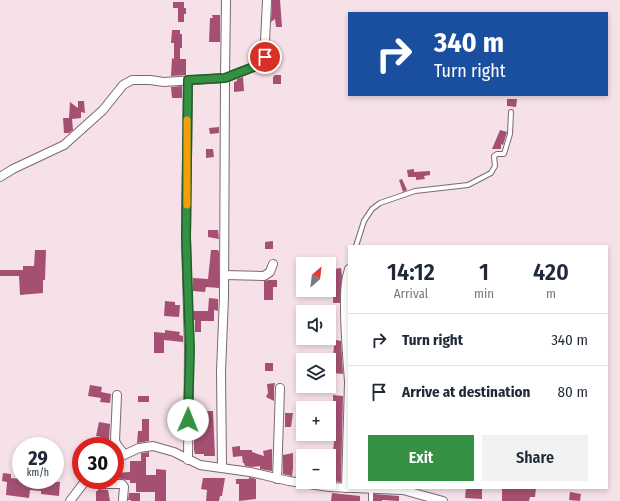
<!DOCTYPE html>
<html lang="en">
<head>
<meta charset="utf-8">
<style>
	body { margin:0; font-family:"Fira Sans Condensed",sans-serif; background:#f2f2f3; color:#1f2937; height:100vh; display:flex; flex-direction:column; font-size:15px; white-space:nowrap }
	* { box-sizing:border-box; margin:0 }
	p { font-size:13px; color:#747a83 }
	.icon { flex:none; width:22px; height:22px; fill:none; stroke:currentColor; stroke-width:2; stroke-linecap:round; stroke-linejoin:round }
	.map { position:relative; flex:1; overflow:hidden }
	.drawer { position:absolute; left:348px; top:245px; width:260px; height:244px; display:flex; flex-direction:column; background:#fff; border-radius:0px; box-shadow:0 2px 6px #0003 }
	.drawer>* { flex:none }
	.banner { position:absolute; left:348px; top:12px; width:260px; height:84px; border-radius:0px; box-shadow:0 2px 6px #0003; background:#1a4fa0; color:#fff; overflow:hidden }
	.needle { width:26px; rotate:28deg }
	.controls { position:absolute; left:296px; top:257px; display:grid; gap:8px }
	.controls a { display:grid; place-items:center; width:40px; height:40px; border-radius:0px; background:#fff; box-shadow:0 2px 6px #0003; font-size:20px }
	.speed { position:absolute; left:12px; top:437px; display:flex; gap:8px; font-size:20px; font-weight:700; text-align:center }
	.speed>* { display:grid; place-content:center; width:52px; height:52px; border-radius:50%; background:#fff; box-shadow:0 2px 6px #0003; line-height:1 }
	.speed small { font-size:10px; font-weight:400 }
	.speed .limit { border:6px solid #d22; background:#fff; color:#111 }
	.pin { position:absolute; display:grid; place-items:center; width:34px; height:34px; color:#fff; margin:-17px; border:2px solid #fff; border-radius:50%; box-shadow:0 1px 4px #0007 }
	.me { position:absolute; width:44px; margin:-22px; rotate:1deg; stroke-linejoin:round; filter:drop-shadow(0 0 3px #0008) }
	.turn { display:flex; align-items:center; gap:14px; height:84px; padding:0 20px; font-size:18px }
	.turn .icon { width:52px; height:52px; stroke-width:2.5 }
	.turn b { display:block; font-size:28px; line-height:34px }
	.eta { display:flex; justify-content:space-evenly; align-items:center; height:68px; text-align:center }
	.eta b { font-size:24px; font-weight:600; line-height:28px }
	.primary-button { display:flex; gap:8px; margin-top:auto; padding:8px 20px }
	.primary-button a { flex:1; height:46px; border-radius:0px; background:#349042; color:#fff; font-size:16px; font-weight:600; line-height:46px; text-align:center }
	.primary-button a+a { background:#f2f2f3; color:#1f2937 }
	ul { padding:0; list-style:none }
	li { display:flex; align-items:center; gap:12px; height:52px; padding:0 20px; border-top:1px solid #e0e1e3 }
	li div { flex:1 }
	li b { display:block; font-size:15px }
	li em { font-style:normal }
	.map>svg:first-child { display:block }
</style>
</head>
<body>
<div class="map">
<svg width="620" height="501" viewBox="0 0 620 501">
	<rect width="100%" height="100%" fill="#f5e1e7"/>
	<g fill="#a55072">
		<path d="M272,0h8l2,27h-6l-1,-8 -4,3z"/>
		<path d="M173,2h11v6h2v6h-2v8h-6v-14h-5z"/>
		<path d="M212,15h8v27h-11l1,-24h3z"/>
		<path d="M172,30h8v4h2v14h-2v11h6v16l-15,1 1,-18 2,1v-16h-3z"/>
		<path d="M275,75h6v9h-8v-7z"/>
		<path d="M243,77l1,14 -10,1v-10l3,-1v-2z"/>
		<path d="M182,86v12h-10l-1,-11z"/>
		<path d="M507,99h10l-1,8 -9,-1z"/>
		<path d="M78,101h6l1,12 -4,-1v6l-9,1 1,11 -4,3h-5l-1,-15h6l1,-16 8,6z"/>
		<path d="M219,127v6l-9,1 -1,-6z"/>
		<path d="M500,130l7,2 -4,13 -2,-1v5h-9z"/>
		<path d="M206,149h7l1,8 -8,1z"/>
		<path d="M414,169v3l16,-1v4l-6,1 1,3 -9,1v-3h-8l-1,-7z"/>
		<path d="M402,179l5,11 -4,2 -4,-12z"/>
		<path d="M208,230h10l1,9 -11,-2z"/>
		<path d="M273,241v8h-8v-7z"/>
		<path d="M35,250h11l-1,30h-2v13l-23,2 -1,-19h-19v-6h23v-4h11z"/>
		<path d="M211,250h7l1,2v36l-13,-1 -1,5 -12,-1v-13l15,1z"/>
		<path d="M341,268l1,8 -2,27h-7l1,-34z"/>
		<path d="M269,280h8v7h-4v13h-9v-19z"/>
		<path d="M209,298l9,1v12l-4,-1v11h-13v11h-6v-12h-1l-1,-9h15z"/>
		<path d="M165,301l10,1v3h5l-1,12 -15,-1z"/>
		<path d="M165,330l15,2 -1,3 4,1v6l-19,-2v13h-10v-21l11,1z"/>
		<path d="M336,340l5,1 2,33 -10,-1 1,-17h-1l1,-10h1z"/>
		<rect x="265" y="363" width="8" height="8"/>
		<path d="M275,383l-1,5v13l-8,-4 2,-4 -1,-9z"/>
		<path d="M90,385l12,2 -1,5 10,2 -1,9 -10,-1 1,-4 -13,-2z"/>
		<path d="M333,395l10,1 -2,86 -11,-1 4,-40h-1z"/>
		<rect x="138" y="396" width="11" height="6"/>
		<path d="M205,411h8l2,45h-11v-2h-9l-1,-4v-23l7,2 3,-1v-11h1z"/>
		<path d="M285,413h8l-2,14h-6z"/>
		<path d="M142,419h7v22l-12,2 1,-12h4z"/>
		<path d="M99,422l11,2 -1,17 -8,-1v-3l-5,-1z"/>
		<path d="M240,446v4h12v2l12,4 -1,-5 9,-2v22l-12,-2v-3l-8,1 -7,-1 -1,-3h-1l-1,-7 -9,1 -1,-10z"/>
		<path d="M149,452v5h-3v18h10v-6l10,1v31h-11v-9h-19v-9h-6v-3h-4l-4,-1 -7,-1v-5l15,-1v-11h11v-8z"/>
		<path d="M293,453v15l-1,8 -9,-2v-19z"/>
		<path d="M3,473l8,1v4l10,1v1l39,2 -1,14 -18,-2v-3l-11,-1 -1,8 -23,-3 1,-13 -5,-1z"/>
		<path d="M249,477l7,2v20l-17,2v-17h-3v-5h13z"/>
		<path d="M203,478h22l-3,18h-2l-1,5h-13l1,-11 -6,-1z"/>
		<path d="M466,488h16v11l-17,-1z"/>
		<path d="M502,488h34l-1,9h-5l-1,4h-27z"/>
		<path d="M98,489l10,1 2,11h-14v-10h2z"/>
		<path d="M570,492l11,2 -1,7 -11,-1z"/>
		<path d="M129,493h11v8h-9v-1h-3z"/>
		<path d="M332,493l28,3v5h-29z"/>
		<path d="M374,494l25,2v5l-17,-1v1h-8z"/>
	</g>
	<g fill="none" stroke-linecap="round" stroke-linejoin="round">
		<g stroke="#7b6a70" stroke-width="6">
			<g id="lane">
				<path d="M356,246l8,-25 8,-12 8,-6 35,-12 53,-6 23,-12 4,-7 -1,-10 3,-2h7l6,-20 1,-22"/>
				<path d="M189,420l12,6"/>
				<path d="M371,501v-12"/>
			</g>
		</g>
		<g stroke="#7b6a70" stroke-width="10">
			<g id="street">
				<path d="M226,0l-1,78 34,-13 5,-4 3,-60"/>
				<path d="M188,80l-2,158 3,111 -1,111"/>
				<path d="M0,177l13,-8 51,-24 39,-35 20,-25 9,-5h18l14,2 61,-4 -1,219 -3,74 1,97"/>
				<path d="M349,269c-4,12 -4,24 -4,37 0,25 2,50 4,75"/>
				<path d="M224,275l40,1 6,-4 3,-8"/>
				<path d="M117,395l-2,46 2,4 7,9"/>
				<path d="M115,459l24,-11 14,-2 21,6 26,13 50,7 39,9 40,6 74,3 40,11"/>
				<path d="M277,479l3,-91"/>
				<path d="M87,480l13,4h22l2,3 -1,12"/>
				<path d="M346,488l3,-105"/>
				<path d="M70,501l16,-21"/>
			</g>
		</g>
		<use href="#lane" stroke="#fff" stroke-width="4"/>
		<use href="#street" stroke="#fff" stroke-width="8"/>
	</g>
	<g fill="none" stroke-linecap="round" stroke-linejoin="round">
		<g stroke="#225e2b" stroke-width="10">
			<path id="route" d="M188,420l2,-71 -4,-111 2,-158 37,-2 36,-14 4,-7"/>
		</g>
		<use href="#route" stroke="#349042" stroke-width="7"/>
		<path stroke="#f59e0b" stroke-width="7" d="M187,205v-85"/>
	</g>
</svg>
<div class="controls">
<a><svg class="needle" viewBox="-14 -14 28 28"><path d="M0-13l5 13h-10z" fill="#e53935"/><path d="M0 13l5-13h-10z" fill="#747a83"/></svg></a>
<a><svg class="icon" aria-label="sound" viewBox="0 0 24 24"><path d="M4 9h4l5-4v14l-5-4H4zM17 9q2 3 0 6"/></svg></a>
<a><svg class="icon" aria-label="layers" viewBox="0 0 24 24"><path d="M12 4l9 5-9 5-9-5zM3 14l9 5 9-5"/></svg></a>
<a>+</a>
<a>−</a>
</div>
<div class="speed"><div>29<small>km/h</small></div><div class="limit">30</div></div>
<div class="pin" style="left:265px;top:57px;background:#d93025"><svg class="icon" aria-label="arrive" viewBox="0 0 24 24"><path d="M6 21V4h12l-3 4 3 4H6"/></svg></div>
<svg class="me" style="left:188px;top:420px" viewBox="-20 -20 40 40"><circle r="19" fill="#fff"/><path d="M0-13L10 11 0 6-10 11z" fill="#349042"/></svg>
<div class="banner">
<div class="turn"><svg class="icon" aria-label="right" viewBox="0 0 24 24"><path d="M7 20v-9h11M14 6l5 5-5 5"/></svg><div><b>340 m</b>Turn right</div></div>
</div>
<section class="drawer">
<div class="eta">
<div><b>14:12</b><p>Arrival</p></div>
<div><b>1</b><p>min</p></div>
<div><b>420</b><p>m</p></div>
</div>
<ul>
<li><svg class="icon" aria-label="right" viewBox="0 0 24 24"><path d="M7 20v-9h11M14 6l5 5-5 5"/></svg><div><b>Turn right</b></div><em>340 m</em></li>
<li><svg class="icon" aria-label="arrive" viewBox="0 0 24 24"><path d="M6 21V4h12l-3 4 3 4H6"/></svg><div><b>Arrive at destination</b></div><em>80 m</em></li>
</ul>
<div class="primary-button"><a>Exit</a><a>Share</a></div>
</section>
</div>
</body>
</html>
